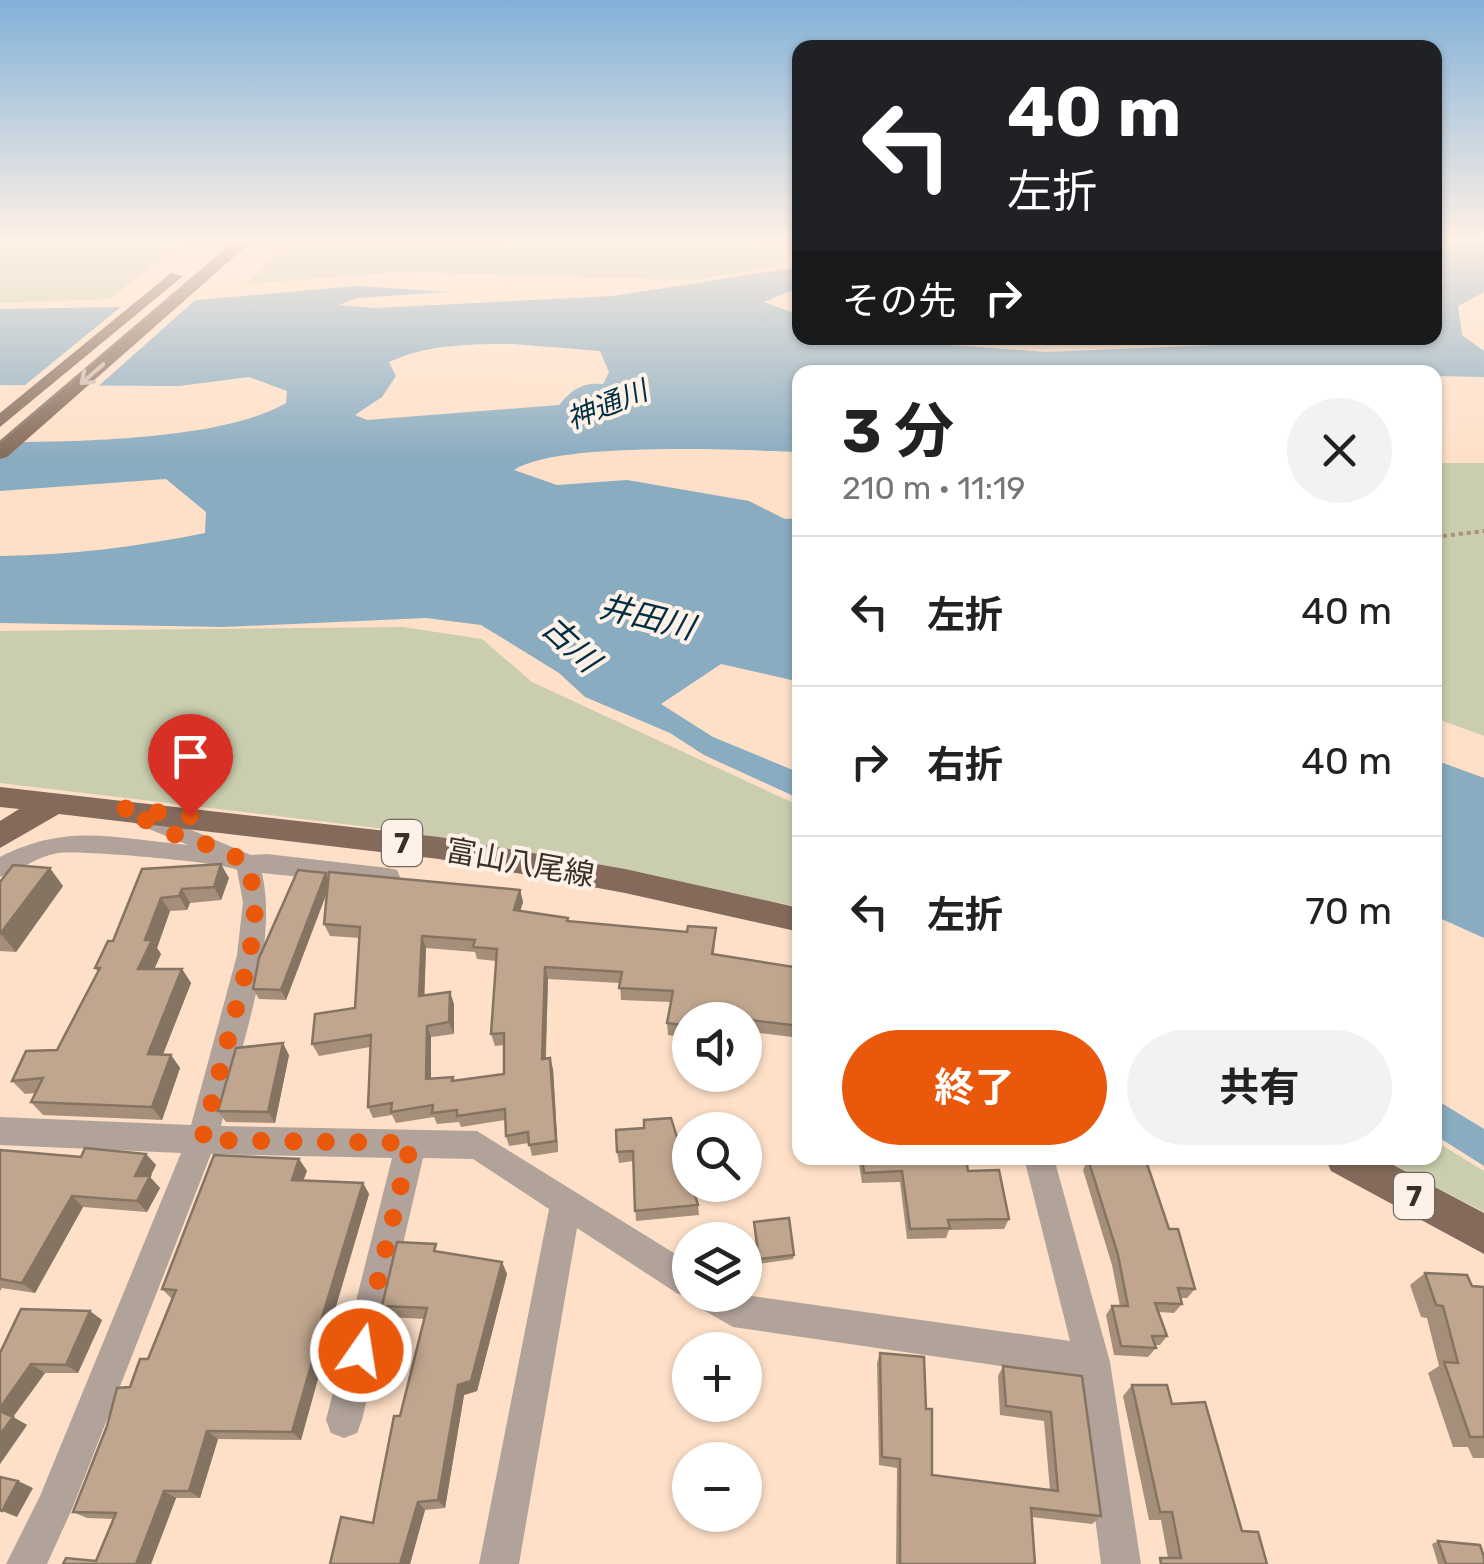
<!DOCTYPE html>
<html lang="ja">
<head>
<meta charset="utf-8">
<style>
	body { margin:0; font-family:Rubik,"Noto Sans JP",sans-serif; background:#f2f2f2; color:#222; height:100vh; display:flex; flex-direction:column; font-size:38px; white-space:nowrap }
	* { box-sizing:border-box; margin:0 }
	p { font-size:32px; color:#767676 }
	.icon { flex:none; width:55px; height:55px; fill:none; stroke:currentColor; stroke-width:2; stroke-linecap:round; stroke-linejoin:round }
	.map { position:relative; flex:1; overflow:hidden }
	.sheet { position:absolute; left:792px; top:365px; width:650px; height:800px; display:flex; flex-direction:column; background:#fff; border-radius:20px; box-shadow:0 2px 8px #0004 }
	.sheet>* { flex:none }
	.hud { position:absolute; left:792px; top:40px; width:650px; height:305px; border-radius:20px; box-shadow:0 2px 8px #0004; background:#202124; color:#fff; overflow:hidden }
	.tools { position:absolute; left:672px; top:1002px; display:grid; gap:20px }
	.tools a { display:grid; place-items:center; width:90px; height:90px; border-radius:50%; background:#fff; box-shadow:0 2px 8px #0004; font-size:50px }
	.pin { position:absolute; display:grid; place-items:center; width:85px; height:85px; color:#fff; margin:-102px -42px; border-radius:50% 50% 50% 0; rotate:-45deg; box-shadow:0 0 10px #0007 }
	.pin .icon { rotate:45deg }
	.me { position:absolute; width:110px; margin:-55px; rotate:13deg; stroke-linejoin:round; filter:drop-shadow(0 0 8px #0008) }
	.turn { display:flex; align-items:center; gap:35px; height:210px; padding:0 50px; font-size:45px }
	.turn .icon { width:130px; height:130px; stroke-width:2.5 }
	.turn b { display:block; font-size:70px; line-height:85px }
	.then { display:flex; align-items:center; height:95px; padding:0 50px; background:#0003; gap:20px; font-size:38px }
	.round { display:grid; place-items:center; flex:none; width:105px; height:105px; border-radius:52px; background:#f2f2f2 }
	.overview { display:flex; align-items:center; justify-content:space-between; height:170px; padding:0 50px }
	h1 { font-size:60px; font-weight:700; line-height:75px }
	.action { display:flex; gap:20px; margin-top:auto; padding:20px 50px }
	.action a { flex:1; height:115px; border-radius:60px; background:#ea580c; color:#fff; font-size:40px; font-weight:700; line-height:115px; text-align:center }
	.action a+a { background:#f2f2f2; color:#222 }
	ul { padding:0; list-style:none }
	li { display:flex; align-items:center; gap:30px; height:150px; padding:0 50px; border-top:2px solid #e0e0e0 }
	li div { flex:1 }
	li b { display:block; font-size:38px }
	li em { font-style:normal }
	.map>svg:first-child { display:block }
</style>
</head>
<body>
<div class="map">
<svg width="1484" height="1564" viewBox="0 0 1484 1564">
	<rect width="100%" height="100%" fill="#fee0c8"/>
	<g fill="#caceaf">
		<path d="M0,241h187l-78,58 -109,4z"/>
		<path d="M289,241h489l5,24 -90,15 -294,-8 -152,12z"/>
		<path d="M1435,463h49v273l-49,-18z"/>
		<path d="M403,627l79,12 50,43 268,124v101l-398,-76 -402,-48v-152z"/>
		<path d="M1435,1141l49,30v41l-105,-54h56z"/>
	</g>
	<g fill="#8aacc0" fill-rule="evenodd">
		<path d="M1435,241h49v51l-26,14 4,29 22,16v26l-49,-1v-4h-635v80c-58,-2 -242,-11 -286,18l43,15 70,-5 122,21 36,18 15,-1v164l-79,-18 -60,40 52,33 87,36v26l-96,-44 -34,-22 -85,-36 -26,-24 -78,-48 -55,-7 -203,9 -223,-4v-67c70,-1 136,-9 205,-23l1,-21 -40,-33 -166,12v-49c75,0 223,-2 286,-39l1,-12 -38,-14 -70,9 -179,-1v-76l119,-2 237,-21 93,6 -92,6 -18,7 36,3 237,-12 188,-29v20l-36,15 36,13v23h54l192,14 220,-9 26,-5h143zM513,344l87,7 9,21 -6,12c-20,-2 -31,5 -44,21l-192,15 -12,-5 27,-18 14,-21 -7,-14c40,-18 80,-18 124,-18z"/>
		<path d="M1435,760l49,18v160l-49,-22z"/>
		<path d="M1435,1099l49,30v37l-49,-31z"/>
	</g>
	<path fill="#fee0c8" d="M202,294l-108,96h-75l109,-89z"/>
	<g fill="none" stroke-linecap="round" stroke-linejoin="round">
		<path stroke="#8aacc0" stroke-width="4" d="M798,241l2,9"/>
		<path stroke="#a79280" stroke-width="4" stroke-dasharray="4 4" stroke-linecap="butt" d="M1435,537l49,-6"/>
		<path fill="#b1a29a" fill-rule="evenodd" d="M130,804l121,51 16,-1 121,14 9,2 3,7 -3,7 -9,2 -126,-13c17,74 -23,179 -41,253l256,5 213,132v32h55l325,46 -46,-183h30l56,204 31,202h-40l-24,-187 -344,-50 -35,-20 -4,-10 -16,-3 -101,-66 -58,336h-40l70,-355 -76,-50 -50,-1 -61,262 -5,13 -13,5 -13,-5 -5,-13 66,-262 -181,-4 -139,355 -25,55h-41l34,-68 141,-343 -181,-8v-28l191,8 46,-170 6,-53 -6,-32c-13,-8 -157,-20 -179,-17 -21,3 -38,18 -58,24v-20c69,-35 116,-18 188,-12l-66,-27 -4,-6 4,-6z"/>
		<g fill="#846a5a" fill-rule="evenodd">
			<path d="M237,241h15l-245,216 -7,2v-16z"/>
			<path d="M171,273l12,3 -183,151v-14z"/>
			<path d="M0,787l439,50 186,32 175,39v24l-175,-39 -186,-34 -380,-45 -59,34v-27l19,-12 -19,-2z"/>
			<path d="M1325,1158h55l104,55v41l-153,-83z"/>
		</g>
		<path stroke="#8c796a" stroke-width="2.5" d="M0,442l236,-201"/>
	</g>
	<g fill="#a58f7a" fill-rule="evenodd">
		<path d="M142,869l87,9 -8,22 -31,3 -3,7 -17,1 -13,37 4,6 -7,15h28l9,14 -28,71 8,1 9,13 -18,52 -119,-5 -12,-13 5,-9 -11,1 -13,-13 45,-31 41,-78 -3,-4 18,-27z"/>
		<path d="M328,879l192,11 3,12 -3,9 49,10 118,11 29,-4 -2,27 86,13v70l-49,-6v32h-6v-44l-55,18 -22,-3 -1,-12 4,-21 -50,-2 -1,-17 -72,-4 -2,79 7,11 5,83 -26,4 -3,-13 -20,3 -3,-10 -1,-16 -44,7 -2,-5 -22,2 -3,-7 -38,6 -4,-8 -19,3 -5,-11 2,-60 -51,9 -7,-12 43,-36 5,-70 -30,-2 -6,-12 3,-31 -41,107 -27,-1 -6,-10zM426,948l49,4 2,7 19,2 -5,73 4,12 9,-1v29l-50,7 -1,-4 -22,2v-42l23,-3v-30l-30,-8z"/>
		<path d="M0,882l63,4 -47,66 -16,-1z"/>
		<path d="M289,1055l-14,68 -49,-1 -8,-11z"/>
		<path d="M644,1128l54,77 1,10 -63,6 -3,-60 -14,2 -2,-11z"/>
		<path d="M0,1150l81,7 65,-3 10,11 -6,12 10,11 -13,24 -64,-5 -48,86 -33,-5 -2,3z"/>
		<path d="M858,1158h108l2,13 41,48 -5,10 -55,1 -3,8 -39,1 -7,-57 -38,1z"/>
		<path d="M299,1159l8,12 -4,10 60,2 6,11 -41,140h2l8,10 -6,20h-10l-21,76 -83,-1 -18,59h-24l-25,66h-88l33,-3 18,-42 -27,-1 -14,-6 57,-125 18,-28 24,-60 -10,-10z"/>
		<path d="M1088,1159l81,70 26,60 -8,9h-7l2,6 -8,9 -15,-1 8,24 -7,9h-5l1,3 -8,9 -34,-2 -8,-40 6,-9h8l-8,-41 -29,-95z"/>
		<path d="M754,1227l40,28 -1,4 -35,5z"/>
		<path d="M441,1252l61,10 5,12 -30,117 -13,4 -19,113 -20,2 -15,54h-80l43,-41 51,-204 -34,-2 -8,-11z"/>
		<path d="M1425,1273l47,13 12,1v171h-11l-5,-11h-15l-25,-74 11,-7 -12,-48 -6,-1 -11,-32z"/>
		<path d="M102,1320l-24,53h-33l-32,44 14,8 -27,39v-111z"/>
		<path d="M880,1353l46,56 6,66 118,15 -6,-69 -44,-6 -2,-39 5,-10 79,10 19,140 -9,8 -61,-7 4,47h-139l1,-96 -18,-3 -2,-102z"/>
		<path d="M1132,1385l40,19 70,127 25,33 -99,-6 -7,-38h-12l-26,-124z"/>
		<path d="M1438,1541l46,23h-46l-6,-20z"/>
	</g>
	<g fill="#867463">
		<path d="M221,864l8,14 -8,22 -7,-13z"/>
		<path d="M50,868l13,18 -47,66 -15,-18z"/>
		<path d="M326,873l4,11 -44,116 -5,-10z"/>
		<path d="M182,889l8,14 -3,7 -8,-14z"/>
		<path d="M520,890l3,12 -6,20 -3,-12z"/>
		<path d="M161,898l9,13 -13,37 4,6 -13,29 -10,-14 7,-29z"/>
		<path d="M422,936l4,12 -2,60 -5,-12z"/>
		<path d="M545,967l3,12 -3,91 -3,-11z"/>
		<path d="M182,969l9,14 -33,84 -10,-13z"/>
		<path d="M450,992l4,12v30l-5,-12z"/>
		<path d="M427,1026l4,11v53l-5,-11z"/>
		<path d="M283,1043l6,12 -14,68 -7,-11z"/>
		<path d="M171,1055l9,13 -18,52 -10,-13z"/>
		<path d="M550,1058l3,11 5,83 -2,-11z"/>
		<path d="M146,1154l10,11 -6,12 10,11 -13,24 -10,-11 -2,-25z"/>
		<path d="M299,1159l8,12 -8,20 -7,-11z"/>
		<path d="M363,1183l6,11 -44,149 -8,-9z"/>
		<path d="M72,1196l11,11 -48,86 -13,-10z"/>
		<path d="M502,1262l5,12 -30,117 -13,4 -19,113 -7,-8 20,-115z"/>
		<path d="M90,1311l12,9 -24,53 -12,-8z"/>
		<path d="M330,1334l8,10 -6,20 -8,-9z"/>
		<path d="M314,1355l8,9 -21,76 -9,-8z"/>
		<path d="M31,1364l14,9 -32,44 14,8 -27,39v-56z"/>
		<path d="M207,1431l11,8 -18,59 -11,-7z"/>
		<path d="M18,1481l15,7 -16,29 -15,-6z"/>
		<path d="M164,1491l12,7 -25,66h-15z"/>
		<path d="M418,1502l7,8 -15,54h-10z"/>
	</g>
	<g fill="#c0a68e" stroke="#867463" stroke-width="2.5" fill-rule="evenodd">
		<path d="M221,864l-7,23 -32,2 -3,7 -18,2 -16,42h7l-14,29h44l-34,85 23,1 -19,52 -121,-5 12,-24 -31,3 14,-30 31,-1 43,-82h-5l13,-27h5l29,-72z"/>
		<path d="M13,865l37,3 -50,66v-52z"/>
		<path d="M298,870l28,3 -45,117 -28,-1 6,-31z"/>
		<path d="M329,872l191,18 -6,20 54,8 -1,3 120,11 1,-6 28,2 -4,26 88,14v58l-50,-6 1,32h-6v-32h-55v6l-23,-3 6,-32 -54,-3 3,-16 -77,-5 -3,92 8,-1 6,83 -27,4 -1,-13 -22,4 -1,-27 -48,7v-6l-25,3 1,-8 -42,7 1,-9 -24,4 3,-72 -59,9 3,-30 40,-6 5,-81 -36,-3zM422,936l53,4 -2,7 24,2 -6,85 13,-1v41l-52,7 1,-4 -27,2 1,-53 22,-4 1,-30 -31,4z"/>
		<path d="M283,1043l-15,69 -50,-1 18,-63z"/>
		<path d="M671,1118l19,61v6h2l6,20 -63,6 -2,-60 -16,1 -1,-22 28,-2v-8z"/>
		<path d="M85,1148l61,6 -11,22h15l-13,25 -65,-5 -50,87 -22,-4v-129l81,7z"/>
		<path d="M214,1155l85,4 -7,21 71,3 -46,151h13l-6,21h-10l-22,77 -85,-1 -18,60h-25l-28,73h-73l3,-6 30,3 20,-48 -43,-1 34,-86 10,-38 13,-1 10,-28h8l28,-69 -14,-1z"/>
		<path d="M862,1158h104l2,13 31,-1 10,49 -61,1 2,8 -40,1 -8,-58 -38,2z"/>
		<path d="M1145,1158l24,71h9l17,60 -17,-1 4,16 -27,-1 12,33h-15l4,12 -35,-2 -9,-40h16l-10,-51 -30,-96z"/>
		<path d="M789,1218l5,37 -35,4 -5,-37z"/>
		<path d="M397,1242l39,2 -2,7 68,11 -31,119 -13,4 -20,115 -20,2 -18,62h-70l11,-47 32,6 21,-107h6l27,-108 -45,-2z"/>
		<path d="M1425,1273l42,2 5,11 12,1v150h-14l-26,-75 14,1 -15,-57 -7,-1z"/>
		<path d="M21,1309l69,2 -24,54 -35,-1 -31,44v-55z"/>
		<path d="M880,1353l44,4 2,52h6v66l126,16 -7,-79 -45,-6 -3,-40 79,10 19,140 -70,-8 4,56h-135v-105l-18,-2z"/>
		<path d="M1132,1385h35l5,19 33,-2 37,129 16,1 9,32h-106l-1,-6h21l-9,-46h-12z"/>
		<path d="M0,1411l13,6 -13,18z"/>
		<path d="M0,1477l18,4 -16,30 -2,-1z"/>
		<path d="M1438,1541l42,4 4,12v7h-38z"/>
	</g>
	<defs><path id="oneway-shaft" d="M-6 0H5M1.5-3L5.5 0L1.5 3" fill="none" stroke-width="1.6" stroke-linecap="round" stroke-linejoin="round" transform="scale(2.5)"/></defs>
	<use stroke="#cdbbaf" href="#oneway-shaft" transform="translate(92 374) rotate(139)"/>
	<linearGradient id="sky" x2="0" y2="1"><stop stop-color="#82b1d8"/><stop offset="0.52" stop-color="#fff1e6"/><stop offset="1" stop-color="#fff1e6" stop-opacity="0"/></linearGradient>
	<rect width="1484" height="460" fill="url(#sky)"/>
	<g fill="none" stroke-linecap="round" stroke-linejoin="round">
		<path stroke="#ea580c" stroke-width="18" stroke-dasharray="0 32.4" d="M190,816l-69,-8 55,27 49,15 23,15 8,37 -6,53 -48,185 209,3 -50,208"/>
	</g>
	<g text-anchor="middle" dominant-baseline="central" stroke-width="8" stroke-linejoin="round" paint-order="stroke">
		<g font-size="28" font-style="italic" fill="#002f44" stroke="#fdf1e8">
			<text transform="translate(607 405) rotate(-22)">神通川</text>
		</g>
		<g fill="#fdf1e8" stroke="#756a61" stroke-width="2.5">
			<rect x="382" y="820" width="40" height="46" rx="8"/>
			<rect x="1394" y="1173" width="40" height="46" rx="8"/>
		</g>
		<g font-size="28" font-weight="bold" fill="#3b3027">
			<text x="402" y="843">7</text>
			<text x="1414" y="1196">7</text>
		</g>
		<g font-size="30" fill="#3b3027" stroke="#fdf1e8">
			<text transform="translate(520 863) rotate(10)">富山八尾線</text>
		</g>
		<g font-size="32" font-style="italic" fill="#002f44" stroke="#fdf1e8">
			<text transform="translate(647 617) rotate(14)">井田川</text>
			<text transform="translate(571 644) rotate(43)">古川</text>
		</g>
	</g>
</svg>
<div class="tools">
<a><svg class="icon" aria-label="sound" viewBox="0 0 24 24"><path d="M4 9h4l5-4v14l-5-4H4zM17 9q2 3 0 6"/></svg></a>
<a><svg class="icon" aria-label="search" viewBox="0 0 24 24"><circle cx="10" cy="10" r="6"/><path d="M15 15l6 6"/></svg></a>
<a><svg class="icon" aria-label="layers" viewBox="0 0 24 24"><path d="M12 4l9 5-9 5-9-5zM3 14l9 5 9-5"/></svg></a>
<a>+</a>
<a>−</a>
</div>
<div class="pin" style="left:190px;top:816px;background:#d93025"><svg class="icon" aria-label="arrive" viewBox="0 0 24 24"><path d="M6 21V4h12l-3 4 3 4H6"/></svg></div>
<svg class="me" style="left:361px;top:1351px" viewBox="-20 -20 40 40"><circle r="17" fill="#ea580c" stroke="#fff" stroke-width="3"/><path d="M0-11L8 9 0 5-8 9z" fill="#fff"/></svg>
<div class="hud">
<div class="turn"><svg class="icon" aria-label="left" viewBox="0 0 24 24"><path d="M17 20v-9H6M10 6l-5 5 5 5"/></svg><div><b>40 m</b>左折</div></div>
<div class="then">その先<svg class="icon" aria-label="right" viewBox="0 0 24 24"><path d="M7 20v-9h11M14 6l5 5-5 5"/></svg></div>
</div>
<section class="sheet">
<div class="overview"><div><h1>3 分</h1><p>210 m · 11:19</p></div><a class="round"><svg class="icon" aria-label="close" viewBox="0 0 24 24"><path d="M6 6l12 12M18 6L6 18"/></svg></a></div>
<ul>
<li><svg class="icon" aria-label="left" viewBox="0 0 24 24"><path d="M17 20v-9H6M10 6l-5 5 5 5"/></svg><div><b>左折</b></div><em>40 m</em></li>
<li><svg class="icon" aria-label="right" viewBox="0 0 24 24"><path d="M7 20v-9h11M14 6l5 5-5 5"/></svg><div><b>右折</b></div><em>40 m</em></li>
<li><svg class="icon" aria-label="left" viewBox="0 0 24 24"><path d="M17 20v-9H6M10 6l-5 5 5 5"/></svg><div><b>左折</b></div><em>70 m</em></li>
</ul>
<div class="action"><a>終了</a><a>共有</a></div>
</section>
</div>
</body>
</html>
